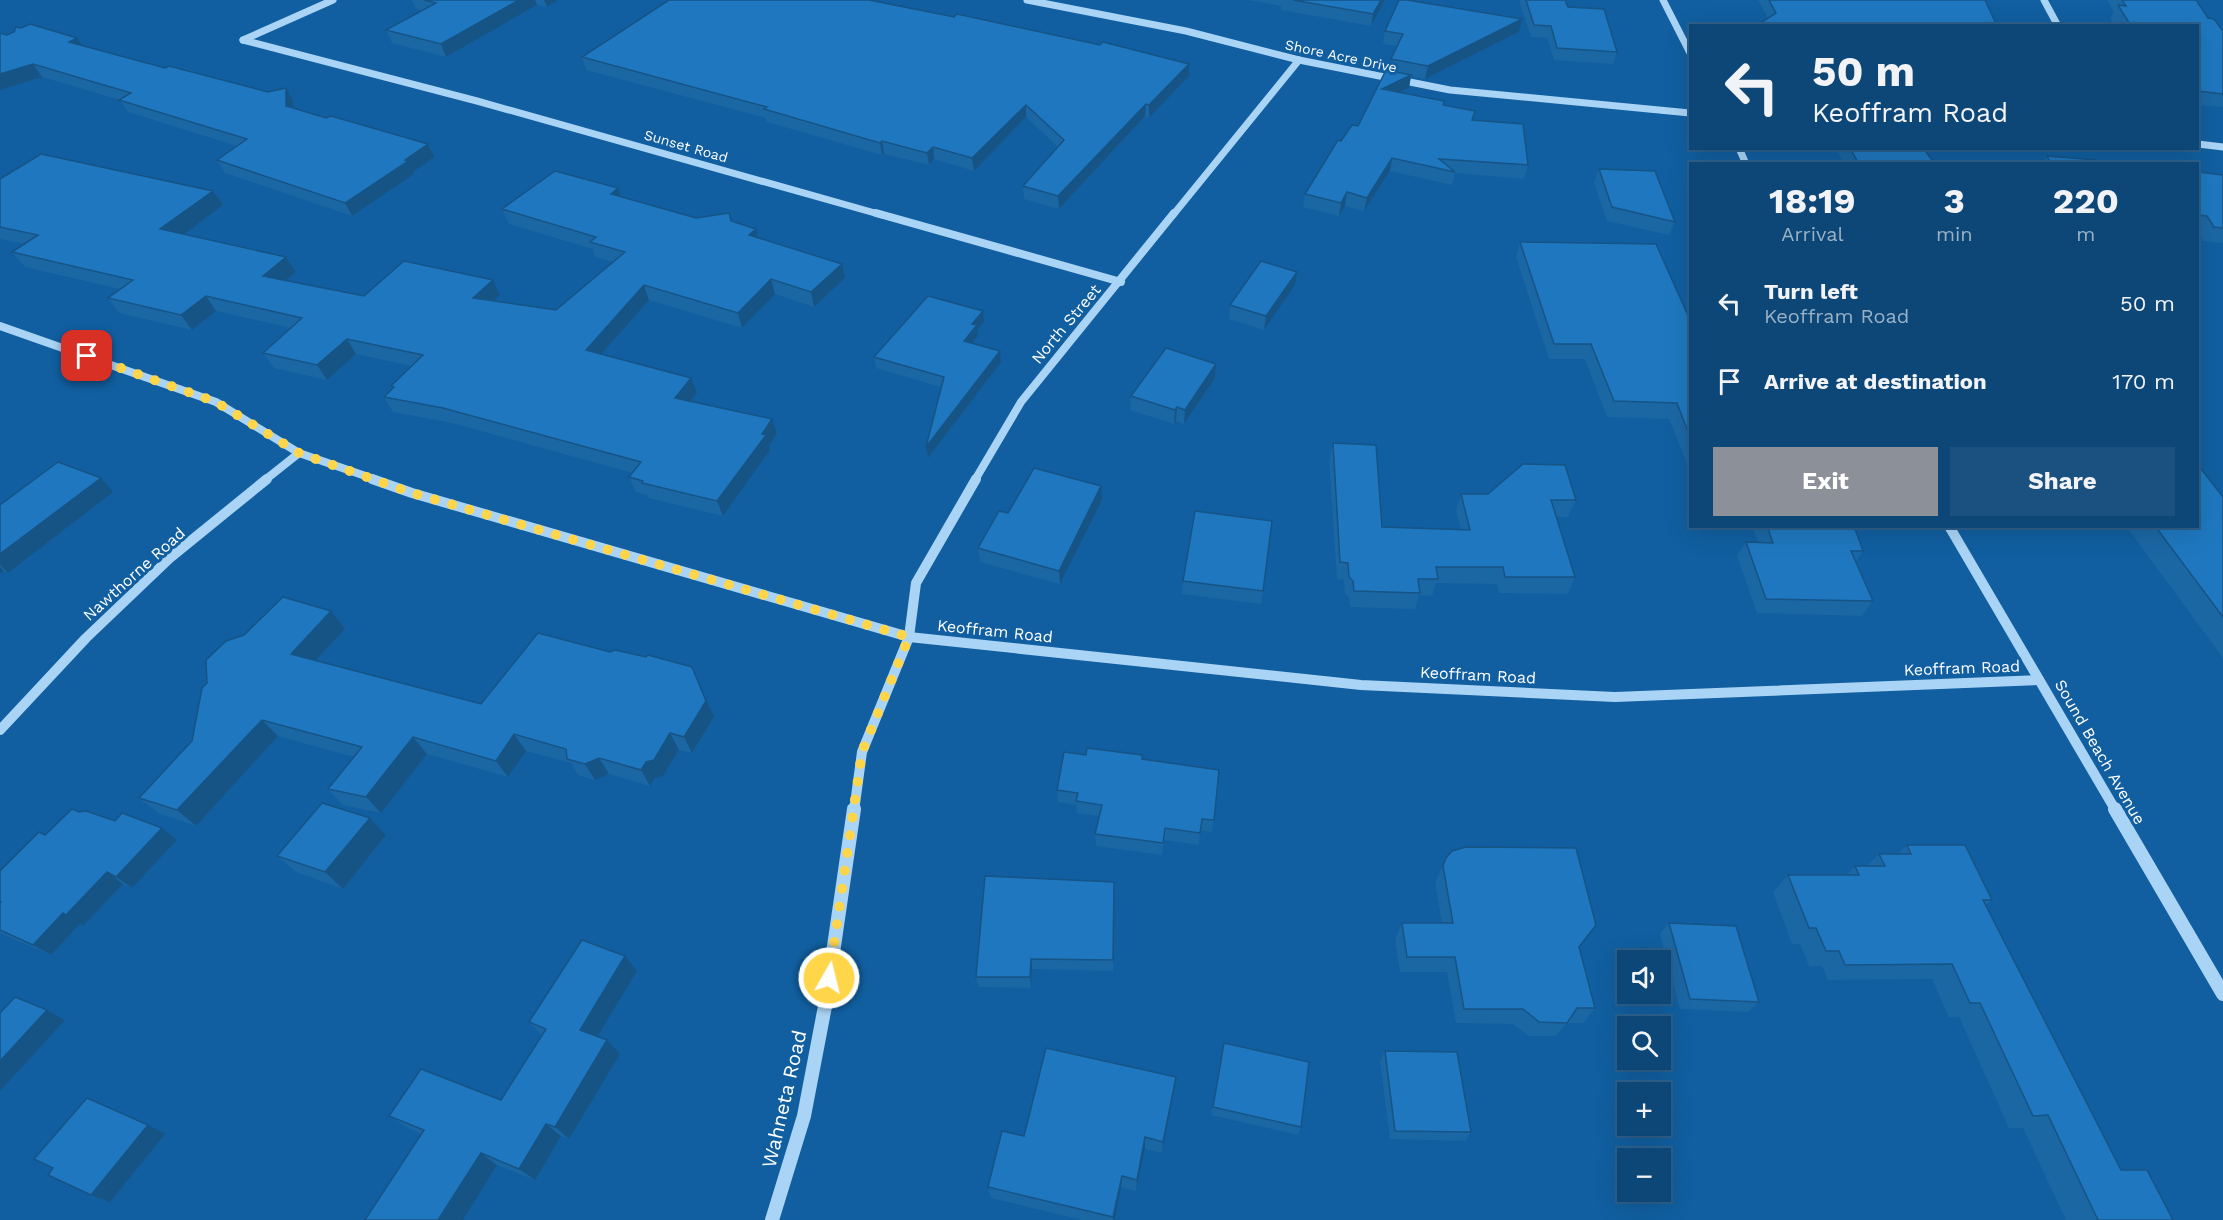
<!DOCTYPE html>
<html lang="en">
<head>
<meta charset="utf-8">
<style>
	body { margin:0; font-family:"Work Sans",sans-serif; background:#1b5180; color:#f1f3f6; height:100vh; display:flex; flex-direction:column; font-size:22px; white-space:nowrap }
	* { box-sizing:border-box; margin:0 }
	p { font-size:20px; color:#9ab2c6 }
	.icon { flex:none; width:33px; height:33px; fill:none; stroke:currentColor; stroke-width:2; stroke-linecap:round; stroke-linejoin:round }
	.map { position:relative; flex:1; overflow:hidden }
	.drawer { position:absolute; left:1689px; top:162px; width:510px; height:366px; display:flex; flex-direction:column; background:#0d4778; border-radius:0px; box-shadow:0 6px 24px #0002,0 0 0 2px #2d5f8a }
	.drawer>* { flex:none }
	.guide { position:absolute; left:1689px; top:24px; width:510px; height:126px; border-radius:0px; box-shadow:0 6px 24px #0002,0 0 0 2px #2d5f8a; background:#0d4778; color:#f1f3f6; overflow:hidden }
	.buttons { position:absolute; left:1617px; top:950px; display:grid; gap:12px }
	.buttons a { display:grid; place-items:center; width:54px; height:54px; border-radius:0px; background:#0d4778; box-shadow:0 6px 24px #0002,0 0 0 2px #2d5f8a; font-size:30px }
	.pin { position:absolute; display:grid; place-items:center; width:51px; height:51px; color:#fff; margin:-26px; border-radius:12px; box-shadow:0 3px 9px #0006 }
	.me { position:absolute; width:66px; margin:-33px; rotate:8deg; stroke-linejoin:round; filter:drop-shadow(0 0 4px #0008) }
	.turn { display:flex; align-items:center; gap:21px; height:126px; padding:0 24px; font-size:27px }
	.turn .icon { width:78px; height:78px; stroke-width:2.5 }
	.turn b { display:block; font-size:42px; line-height:51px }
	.eta { display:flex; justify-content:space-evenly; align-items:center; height:102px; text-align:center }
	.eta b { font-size:36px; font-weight:700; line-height:42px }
	.action { display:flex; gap:12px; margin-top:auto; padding:12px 24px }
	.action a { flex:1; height:69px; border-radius:0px; background:#8c9099; color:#fff; font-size:24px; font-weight:700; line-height:69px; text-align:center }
	.action a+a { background:#1b5180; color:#f1f3f6 }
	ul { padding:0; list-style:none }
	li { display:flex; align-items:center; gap:18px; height:78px; padding:0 24px }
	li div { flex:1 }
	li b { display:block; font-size:22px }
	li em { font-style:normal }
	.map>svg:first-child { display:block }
</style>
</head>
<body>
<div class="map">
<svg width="2223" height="1220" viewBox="0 0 2223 1220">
	<rect width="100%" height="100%" fill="#115fa0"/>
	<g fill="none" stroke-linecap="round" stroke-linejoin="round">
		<g stroke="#aad4f5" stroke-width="7">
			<path d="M1027,0l159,31 113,29 151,30 240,23"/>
			<path d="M1663,0l27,53"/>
			<path d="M2044,0l14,26"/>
			<path d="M243,40l234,61 405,114"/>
			<path d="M243,40l90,-40"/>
			<path d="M2198,144l25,3"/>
			<path d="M1739,148l7,16"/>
			<path d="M1173,215l126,-155"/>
		</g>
		<g stroke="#aad4f5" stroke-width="8">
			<path d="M876,213l245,69"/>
			<path d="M0,326l216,76 83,51 78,27"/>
			<path d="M265,480l34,-27"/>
			<path d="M975,480l46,-78 153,-189"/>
		</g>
		<g stroke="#aad4f5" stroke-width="10">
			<path d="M372,479l40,14 497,144 452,48 254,12 424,-17"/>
			<path d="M1949,526l167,285"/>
			<path d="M0,730l86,-92 85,-81 96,-78"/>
			<path d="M854,811l8,-59 47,-115 7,-54 60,-104"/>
		</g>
		<g stroke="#aad4f5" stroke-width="14">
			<path d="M2115,809l108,185"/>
			<path d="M772,1220l32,-104 22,-115 28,-192"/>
		</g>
	</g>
	<g fill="#1b67a4">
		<path d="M412,0h146l-11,7 -10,-2 -91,52 -54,-14 -6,-13 37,-19 -7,-2z"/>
		<path d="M1248,0h137l-14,26 -90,-16v-4z"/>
		<path d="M1519,0h46l3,7 49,45 -4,12 -59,-4 -7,-22 -16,-1z"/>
		<path d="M1758,0h227l12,26h-237l2,-4 6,-4z"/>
		<path d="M2107,0h89l12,18 15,12v77l-25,-2v-79h-83l-5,-8 4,-6z"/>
		<path d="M21,28l56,10 4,7 84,23 128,33v7l33,10 102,26 6,13 -21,15 1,2 -62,42 -127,-43 -8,-13 20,-14 -109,-34 -8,-12 -78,-23 -42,13v-57l7,2z"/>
		<path d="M1385,31l134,1 -94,47 -14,-3 -2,12 -10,5 45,12 29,15 55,45 -4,14 -69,-6 -3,12 -62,-14 -26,40 -19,-5 -6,10 -36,-9 2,-13 36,-53 17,-15 31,-56 2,-11 6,-13 -14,-2z"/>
		<path d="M1100,45l89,19v12l-40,42 -4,-2 -86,93 -35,-10 -1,-13 35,-39 -32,-30 -52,54 -40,-12 -5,6 -45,-11 -2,1 -115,-33 -1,-4 -180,-48 -4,-13z"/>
		<path d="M1836,148h87l12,16h-91z"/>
		<path d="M2047,156l51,8h-56z"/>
		<path d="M1599,169l76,53 -6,13 -62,-14 -13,-38z"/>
		<path d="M2198,172l25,3v68l-20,-2 -5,-9z"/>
		<path d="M0,179l213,12 10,14 -39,29 102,23 10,15 -11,8 79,16 129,-16 7,15 -7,6 63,9 57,-48 -18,-5 -2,-8 -84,-25 -7,-15 116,-21 3,9 75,21 35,3 25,8 3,9 86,40 -31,29 -39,-13 -33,34 -93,-28 -47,54 95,39 -7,8 82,18 5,15 -8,11 1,5 -47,66 -75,-18 -1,-3 -11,-3 -7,-15 4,-4 -181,-50 -59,-11 -9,-15 8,-8 -1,-3 21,-20 -56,-12 -29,26 -53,-12 -11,-15 28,-25 -75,-17 -24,19 -73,-17 -11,-15 12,-9 -95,-22 -13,-15 12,-8 -24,-5z"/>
		<path d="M1520,242l170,78v151l-21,-52 -62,-2 -22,-58h-36l-33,-102z"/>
		<path d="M1295,285l-31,45 -35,-11 1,-14z"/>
		<path d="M984,322l-7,8 1,6 -5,7 28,19 -73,96 -2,-11 15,-60 -65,-19 -2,-11z"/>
		<path d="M1216,364l-1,14 -31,46 -8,-3 -2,3 -44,-14 1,-14z"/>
		<path d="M1333,443l49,84 79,3 -5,-19 5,-17 115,6 -8,17h-12l19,60 -7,17 -69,-1 -2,-9 -61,-1 -4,13 -13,-1 -4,14 -65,-2 -1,-10 -4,-3 -1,-14 -7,-1 -8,-119z"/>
		<path d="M113,492l-105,81 -4,-2 -4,3v-69z"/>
		<path d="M2223,497v161l-97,-132h72z"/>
		<path d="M1102,500l-42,84 -80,-22 -2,-14 30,-35z"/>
		<path d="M1752,526h102l9,25 -7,10 17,40 -11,15 -105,-3 -20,-57 9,-14h12z"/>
		<path d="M1183,581l80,10 -2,13 -79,-10z"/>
		<path d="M345,629l-29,32 165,43 129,-52 82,15 22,50 -22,36 -13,-3 -16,26 -8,2 -5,8 -41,-12 -14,6 -17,-5 -7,-12 -45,-12 -18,26 -81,-23 -46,59 -38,-8 -15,-16 26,-32 -76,-21 -82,90 -38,-13 -19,-15z"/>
		<path d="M1086,755l56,4 77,11 -7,62 -12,-2 -1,15 -35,-5 -2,15 -66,-9 -1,-12 4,-18 -22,-3 -1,-8 -18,-3 -1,-12z"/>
		<path d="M79,812l36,9 62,19 -45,48 -9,-4 -40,42 -3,-2 -29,31 -51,-22v-62l45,-36z"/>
		<path d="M370,818l16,17 -43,54 -47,-17 -19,-16z"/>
		<path d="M1907,845l85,55 -6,5 135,265 52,50h-107l-43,-92h-14l-50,-111h-10l-17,-38 -104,1 -6,-14h-13l-9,-22h-8l-19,-52 15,-17h59l8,-9h12l12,-12h18z"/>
		<path d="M1446,858l133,90 16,60 -12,15h-16l-11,13h-27l-16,-12 -57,-1 -9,-51h-47l-5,-33 7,-16h40l-7,-40z"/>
		<path d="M1114,882l-1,89 -81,-2 -1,19 -52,-1 -3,-10z"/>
		<path d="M1669,923l90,79 -11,10 -68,-3 -20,-75z"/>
		<path d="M637,971l-40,66 23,17 -51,85 -8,-3 -26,44 -38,-15 -34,55h-98l57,-86 -14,-6 -19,-12 112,-16 41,-65 -13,-13z"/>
		<path d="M1385,1051l86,81 -6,9 -75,-2 -10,-78z"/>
		<path d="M1222,1052l79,75 -3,8 -87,-20z"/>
		<path d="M1176,1077l-14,76 -17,-4 -9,42 -15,-4 -6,33h-33l-91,-22 -3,-11 36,-51z"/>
	</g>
	<g fill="#165486">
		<path d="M519,0h16l2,5 -91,52 -5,-13z"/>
		<path d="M544,0h14l-11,7z"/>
		<path d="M1381,0h4l-14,26 2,-12z"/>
		<path d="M1522,19l-3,13 -94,47 3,-13z"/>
		<path d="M77,38l8,12 -16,-8z"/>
		<path d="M33,64l9,13 -42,13v-16z"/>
		<path d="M1189,64v12l-40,42v-13z"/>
		<path d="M1411,75l-2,13 -30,14 3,-13z"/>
		<path d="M286,88l7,13v18l-7,-13z"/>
		<path d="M1146,104l-1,12 -86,93 -1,-13z"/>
		<path d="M1026,105v12l-52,54 -2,-13z"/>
		<path d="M882,141l2,13 -2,1 -2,-12z"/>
		<path d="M428,144l6,13 -21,15 1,2 -62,42 -7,-13z"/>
		<path d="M933,147l1,12 -5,6 -2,-12z"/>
		<path d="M1392,158l-2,13 -26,40 3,-13z"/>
		<path d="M618,188l5,15 -12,-9z"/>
		<path d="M213,191l10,14 -52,39 -11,-15z"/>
		<path d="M1347,192l-2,14 -6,10 2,-13z"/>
		<path d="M756,229l4,14 -11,-8z"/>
		<path d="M286,257l10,15 -24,19 -9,-15z"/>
		<path d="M842,264l3,14 -31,29 -3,-15z"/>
		<path d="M1297,272l-2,13 -31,45 2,-14z"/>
		<path d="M771,279l4,15 -33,34 -4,-15z"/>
		<path d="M493,280l7,15 -20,18 -7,-15z"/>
		<path d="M644,285l5,15 -57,65 -6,-15z"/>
		<path d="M206,296l10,15 -24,19 -11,-15z"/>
		<path d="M983,311l1,11 -7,8 1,6 -12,15 -2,-10 8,-17z"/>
		<path d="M347,339l9,15 -29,26 -10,-15z"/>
		<path d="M1000,351l1,11 -73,96 -2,-11z"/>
		<path d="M1216,364l-1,14 -31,46 1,-14z"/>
		<path d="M691,378l6,15 -16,20 -6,-15z"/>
		<path d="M1177,407l-1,14 -2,3 1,-14z"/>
		<path d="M772,419l5,15 -8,11 1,5 -47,66 -6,-15z"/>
		<path d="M101,478l12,14 -105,81 -8,-8v-11z"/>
		<path d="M1101,486l1,14 -42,84 -1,-13z"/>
		<path d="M0,567l4,4 -4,3z"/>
		<path d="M331,611l14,18 -39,42 -15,-17z"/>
		<path d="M692,667l22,50 -22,36 -8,-16z"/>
		<path d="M262,720l16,16 -82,90 -19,-16z"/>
		<path d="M670,733l9,17 -16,26 -8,2 -5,8 -9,-16 5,-8z"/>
		<path d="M514,734l12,17 -18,26 -12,-16z"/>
		<path d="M413,737l14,17 -46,59 -15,-16z"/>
		<path d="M599,758l10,16 -14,6 -10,-16z"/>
		<path d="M370,818l16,17 -43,54 -18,-17z"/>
		<path d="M162,828l15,12 -45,48 -16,-11z"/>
		<path d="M107,872l16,12 -40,42 -17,-11z"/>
		<path d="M63,913l17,11 -29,31 -18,-10z"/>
		<path d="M625,956l12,15 -44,73 -13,-14z"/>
		<path d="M1031,959l1,10 -1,19 -1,-11z"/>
		<path d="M47,1010l18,10 -65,71v-30z"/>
		<path d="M607,1040l13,14 -51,85 -14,-12z"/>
		<path d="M1176,1077l-2,13 -12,63 1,-11z"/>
		<path d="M546,1124l15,12 -26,44 -16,-11z"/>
		<path d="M148,1125l17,9 -55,68 -19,-7z"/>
		<path d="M1145,1137v12l-9,42 1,-11z"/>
		<path d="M481,1153l16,12 -34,55h-25z"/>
		<path d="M1122,1176l-1,11 -6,33h-2z"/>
	</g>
	<g fill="#1f78bf" stroke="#165486" stroke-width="1.5">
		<path d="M424,0h95l-78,44 -55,-14 50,-27z"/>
		<path d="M669,0h200l85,17 3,-3 143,31 3,-3 86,22 -40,41 -3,-1 -88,92 -35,-10 41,-46 -38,-35 -54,53 -39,-11 -6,6 -45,-12 -2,2 -116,-34 3,-2 -185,-50z"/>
		<path d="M1293,0h88l-8,14z"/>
		<path d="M1399,0h8l115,19 -94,47 -37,-7 12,-25 -18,-3z"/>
		<path d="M1526,0h39l3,7 36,2 13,43 -60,-4 -6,-22 -17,-1z"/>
		<path d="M1769,0h216l12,26h-233l-2,-4 14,-9z"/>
		<path d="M2122,0h74l12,18 6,1 8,11h1v64l-25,-3v-65h-67l-13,-21 8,1z"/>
		<path d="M30,24l47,14 -8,4 96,26 4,-2 99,26 18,-4v18l40,12 5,-2 97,28 -23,16 3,1 -63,42 -128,-43 30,-21 -128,-39 12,-7 -98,-29 -33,10v-41l7,2 7,-3 2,-5 5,1z"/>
		<path d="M1386,70l25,5 -29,14 62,12 -1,4 32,6 -3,9 51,4 5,41 -89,-6 16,13 -63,-14 -25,40 -20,-6 -6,11 -36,-9 33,-54 3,1 11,-16 6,1z"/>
		<path d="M1850,148h73l12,16h-76z"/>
		<path d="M41,154l172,37 -53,38 126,28 -23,19 101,20 40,-35 89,19 -20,18 83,12 69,-58 -35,-10 6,-5 -94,-28 53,-38 63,17 -7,6 85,24 33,-5 2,8 25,8 -7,6 93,29 -31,28 -40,-13 -33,34 -94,-28 -58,65 105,28 -16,20 97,21 -10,15 4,1 -49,66 -75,-18 1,-2 -14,-4 12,-15 -198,-54 -59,-11 10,-10 -3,-1 32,-31 -76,-16 -30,26 -54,-12 39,-35 -96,-22 -25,19 -73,-17 25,-18 -121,-28 26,-17 -38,-8v-48z"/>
		<path d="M2047,156l49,4 2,4h-47z"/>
		<path d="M1599,169l56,2 20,51 -63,-15z"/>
		<path d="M2198,172l25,3v53l-9,-1 -7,-11 -9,-1z"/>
		<path d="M1520,242l136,2 34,76v117l-13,-34 -63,-2 -23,-57h-37z"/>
		<path d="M1261,261l36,11 -31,44 -36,-11z"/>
		<path d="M928,296l55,15 -11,13 5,1 -13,16 36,10 -74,96 18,-70 -70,-20z"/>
		<path d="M1166,348l50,16 -31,46 -8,-3 -2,3 -44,-14z"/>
		<path d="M1333,443l43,2 6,82 88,3 -9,-36h27l35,-30 42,1 11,35h-25l24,77h-70l-2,-10h-67l2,12h-20l2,14 -66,-2 -1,-10 -4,-4 -1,-14 -8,-1z"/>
		<path d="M58,462l43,16 -101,76v-49z"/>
		<path d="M2198,465l25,32v120l-68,-91h43z"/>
		<path d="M1034,468l67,18 -42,85 -81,-23 21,-37 9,2z"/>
		<path d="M1195,511l77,10 -9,70 -80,-10z"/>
		<path d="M1767,526h87l9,25h-12l22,50 -107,-2 -20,-57 27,1z"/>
		<path d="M283,597l48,14 -40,43 190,50 57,-71 72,19 5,-2 31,7 2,-2 44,12 14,34 -22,36 -14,-4 -16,27 -8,2 -5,8 -42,-12 -14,6 -18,-5 -1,-10 -52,-15 -18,27 -83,-24 -47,60 -38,-8 34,-42 -100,-27 -85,90 -38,-12 53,-57 10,-53 5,-5 -1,-23 20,-19 18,-6z"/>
		<path d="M1087,748l55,7v4l77,11 -5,50 -12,-1 -2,14 -35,-5 -2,15 -68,-9 7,-29 -26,-4 2,-8 -21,-3 7,-38 22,3z"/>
		<path d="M322,803l48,15 -45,54 -48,-16z"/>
		<path d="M72,809l7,3 7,-1 29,10 7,-8 40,15 -46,49 -9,-5 -41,43 -3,-2 -30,32 -33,-15v-27l1,-1h-1v-31l39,-39 6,3z"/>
		<path d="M1907,845h58l27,55h-9l138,270h26l26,50h-75l-50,-105 -15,1 -53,-113h-10l-18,-39 -107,1 -6,-14h-13l-10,-23h-7l-21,-53h71l-4,-9h30l-6,-12h32z"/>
		<path d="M1466,847l110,1 20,77 -17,22 16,61h-18l-10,15 -28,-1 -16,-13h-59l-9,-52h-48l-5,-34h51l-10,-57 3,-8 6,-7z"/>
		<path d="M985,876l129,6 -1,78 -82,-1 -1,18h-54z"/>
		<path d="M1669,923l67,3 23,76 -69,-3z"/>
		<path d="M582,940l43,16 -45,74 27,10 -52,87 -9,-3 -27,45 -38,-16 -43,67h-73l59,-90 -35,-14 32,-47 80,31 45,-71 -17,-7z"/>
		<path d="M15,997l32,13 -47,51v-48z"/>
		<path d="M1224,1043l85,19 -8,65 -88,-20z"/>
		<path d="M1046,1048l130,29 -13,65 -18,-5 -8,43 -15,-4 -9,41 -125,-30 14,-56 22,5z"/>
		<path d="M1385,1051l72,1 14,80 -76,-1z"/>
		<path d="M87,1098l61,27 -57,70 -43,-20 5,-7 -19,-9z"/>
	</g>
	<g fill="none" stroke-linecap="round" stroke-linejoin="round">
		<path stroke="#ffd54a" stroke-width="10" stroke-dasharray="0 18" d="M87,356l129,46 83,51 113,40 497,144 -47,115 -33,226"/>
	</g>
	<g text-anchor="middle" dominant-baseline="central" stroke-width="6" stroke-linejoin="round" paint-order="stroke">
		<g font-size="14" fill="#fff" stroke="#115fa0">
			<text transform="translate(1341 56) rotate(12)">Shore Acre Drive</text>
			<text transform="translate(686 146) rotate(16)">Sunset Road</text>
		</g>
		<g font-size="16" fill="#fff" stroke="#115fa0">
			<text transform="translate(1066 324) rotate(-50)">North Street</text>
			<text transform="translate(134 574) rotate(-42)">Nawthorne Road</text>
			<text transform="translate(995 631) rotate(6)">Keoffram Road</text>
			<text transform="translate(1962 668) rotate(-2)">Keoffram Road</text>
			<text transform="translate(1478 675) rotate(3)">Keoffram Road</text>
			<text transform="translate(2100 752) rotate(60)">Sound Beach Avenue</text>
		</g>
		<g font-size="20" fill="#fff" stroke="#115fa0">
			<text transform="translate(784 1099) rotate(-77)">Wahneta Road</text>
		</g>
	</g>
</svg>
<div class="buttons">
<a><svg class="icon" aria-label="sound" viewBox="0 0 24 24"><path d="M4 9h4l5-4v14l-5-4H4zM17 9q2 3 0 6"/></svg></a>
<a><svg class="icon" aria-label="search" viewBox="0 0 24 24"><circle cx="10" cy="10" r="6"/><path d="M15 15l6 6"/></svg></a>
<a>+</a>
<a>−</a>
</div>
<div class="pin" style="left:87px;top:356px;background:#d93025"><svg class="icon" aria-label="arrive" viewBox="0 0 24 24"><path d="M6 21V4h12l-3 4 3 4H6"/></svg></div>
<svg class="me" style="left:829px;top:978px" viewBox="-20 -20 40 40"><circle r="17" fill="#ffd54a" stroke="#fff" stroke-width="3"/><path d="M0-11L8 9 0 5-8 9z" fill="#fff"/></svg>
<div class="guide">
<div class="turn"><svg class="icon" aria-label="left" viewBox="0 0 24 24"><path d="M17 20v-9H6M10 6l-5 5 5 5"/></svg><div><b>50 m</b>Keoffram Road</div></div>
</div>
<section class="drawer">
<div class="eta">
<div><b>18:19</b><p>Arrival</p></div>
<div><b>3</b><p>min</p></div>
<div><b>220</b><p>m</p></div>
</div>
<ul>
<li><svg class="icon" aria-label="left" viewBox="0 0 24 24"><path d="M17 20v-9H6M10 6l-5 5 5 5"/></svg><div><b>Turn left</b><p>Keoffram Road</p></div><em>50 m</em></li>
<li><svg class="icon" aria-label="arrive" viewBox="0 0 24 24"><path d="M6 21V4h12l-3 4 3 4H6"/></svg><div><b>Arrive at destination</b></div><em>170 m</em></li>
</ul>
<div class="action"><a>Exit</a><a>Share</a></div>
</section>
</div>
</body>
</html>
